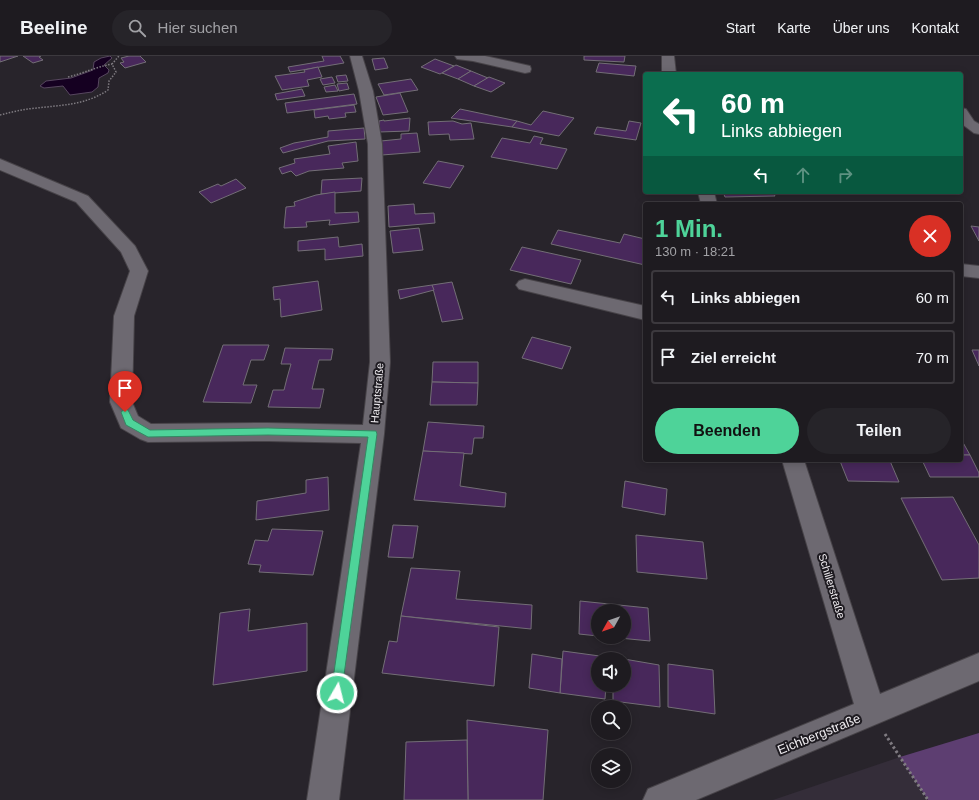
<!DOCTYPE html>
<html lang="de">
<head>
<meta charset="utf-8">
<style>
	body { margin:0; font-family:Helvetica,sans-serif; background:#262429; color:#f1f3f6; height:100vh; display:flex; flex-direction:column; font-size:15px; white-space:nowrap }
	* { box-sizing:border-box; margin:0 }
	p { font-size:13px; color:#a1a1a5 }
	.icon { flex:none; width:22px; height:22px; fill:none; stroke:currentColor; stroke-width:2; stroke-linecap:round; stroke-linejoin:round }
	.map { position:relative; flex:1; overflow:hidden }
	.drawer { position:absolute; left:643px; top:146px; width:320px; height:260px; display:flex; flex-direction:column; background:#1e1b20; border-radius:4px; box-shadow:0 2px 10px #0003,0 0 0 1px #3c393e }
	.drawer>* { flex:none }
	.guide { position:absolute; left:643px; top:16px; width:320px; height:122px; border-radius:4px; box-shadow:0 2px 10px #0003,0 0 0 1px #3c393e; background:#0b6e4f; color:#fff; overflow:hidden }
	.needle { width:26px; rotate:230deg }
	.buttons { position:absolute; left:591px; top:548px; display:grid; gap:8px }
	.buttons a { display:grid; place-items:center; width:40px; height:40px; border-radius:50%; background:#1e1b20; box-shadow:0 2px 10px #0003,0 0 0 1px #3c393e; font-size:20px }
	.pin { position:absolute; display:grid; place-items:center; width:34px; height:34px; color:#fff; margin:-41px -17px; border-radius:50% 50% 50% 0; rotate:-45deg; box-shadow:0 0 4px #0007 }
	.pin .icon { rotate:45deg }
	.me { position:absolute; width:44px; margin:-22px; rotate:8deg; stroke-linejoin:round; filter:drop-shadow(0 0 3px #0008) }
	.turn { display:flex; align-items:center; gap:14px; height:84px; padding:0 12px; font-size:18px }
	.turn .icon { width:52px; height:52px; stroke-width:2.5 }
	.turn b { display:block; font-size:28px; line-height:34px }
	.lanes { display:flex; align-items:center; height:38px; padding:0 12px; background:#0003; justify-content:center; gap:20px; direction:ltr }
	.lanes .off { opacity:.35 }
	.round { display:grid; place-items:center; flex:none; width:42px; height:42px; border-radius:21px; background:#262429 }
	.head { display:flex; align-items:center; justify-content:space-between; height:68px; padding:0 12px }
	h1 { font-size:24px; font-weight:700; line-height:30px; color:#4ed399 }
	.cta { display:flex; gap:8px; margin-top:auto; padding:8px 12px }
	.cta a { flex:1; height:46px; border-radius:24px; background:#4ed399; color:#111; font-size:16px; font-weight:700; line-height:46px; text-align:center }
	.cta a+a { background:#262429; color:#f1f3f6 }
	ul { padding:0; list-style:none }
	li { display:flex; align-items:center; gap:12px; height:54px; margin:0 8px 6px; padding:0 4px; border:2px solid #3c393e; border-radius:4px }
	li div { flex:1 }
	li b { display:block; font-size:15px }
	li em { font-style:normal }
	header { display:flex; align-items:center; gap:24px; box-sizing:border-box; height:56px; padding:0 20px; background:#1e1b20; border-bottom:1px solid #3c393e }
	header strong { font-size:19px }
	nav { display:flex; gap:22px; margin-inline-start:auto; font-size:14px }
	.search { width:280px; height:36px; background:#262429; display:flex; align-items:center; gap:10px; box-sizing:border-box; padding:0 14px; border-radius:22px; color:#a1a1a5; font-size:15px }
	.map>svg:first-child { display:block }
</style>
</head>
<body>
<header>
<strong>Beeline</strong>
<div class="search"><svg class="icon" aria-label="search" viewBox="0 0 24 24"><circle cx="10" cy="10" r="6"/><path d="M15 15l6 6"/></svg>Hier suchen</div>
<nav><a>Start</a><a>Karte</a><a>Über uns</a><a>Kontakt</a></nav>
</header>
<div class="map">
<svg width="979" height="744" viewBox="0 0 979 744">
	<rect width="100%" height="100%" fill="#28242b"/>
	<path fill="#342d39" d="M900,701l28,43h-155z"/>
	<path fill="#5d3e71" d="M979,677v67h-51l-28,-43z"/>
	<path fill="#150021" stroke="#57475f" d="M110,0l2,2 -8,7 5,5 -1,3 -9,5 -1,9 -6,5 -22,3 -7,-9 -19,2 -4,-2 6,-5 25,-3 22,-8 1,-8 7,-4z"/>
	<g fill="#48285b" stroke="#736e76">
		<path d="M0,0h18l-18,6z"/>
		<path d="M23,0h18l-2,1 4,3 -10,3z"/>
		<path d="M129,0h11l6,6 -21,6 -5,-5 4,-1 -3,-4z"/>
		<path d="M322,0h18l4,7 -54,9 -2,-5 36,-6z"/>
		<path d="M584,0h41l-1,6 -40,-2z"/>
		<path d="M384,2l4,10 -13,2 -3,-11z"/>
		<path d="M435,3l19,7 -14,8 -19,-7z"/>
		<path d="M599,7l37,3 -2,10 -38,-4z"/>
		<path d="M456,9l15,6 -13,8 -16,-6z"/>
		<path d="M318,11l4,10 -15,3 2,6 -27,4 -7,-14 30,-4 -1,-2z"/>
		<path d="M471,15l17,7 -14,8 -16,-7z"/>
		<path d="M346,19l2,6 -10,1 -2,-6z"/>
		<path d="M332,21l3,6 -12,2 -3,-6z"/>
		<path d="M489,21l16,6 -14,9 -17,-6z"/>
		<path d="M411,23l7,11 -34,5 -6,-11z"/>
		<path d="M347,27l2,6 -10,2 -2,-7z"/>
		<path d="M335,29l3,6 -12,1 -2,-5z"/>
		<path d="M302,33l3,7 -28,4 -2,-6z"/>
		<path d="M400,37l8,19 -25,3 -7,-18z"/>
		<path d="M354,38l3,10 -70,9 -2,-10z"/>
		<path d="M354,49l2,7 -11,1 1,4 -17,2 -1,-3 -13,2 -1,-8z"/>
		<path d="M460,53l57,12 -5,6 -61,-9z"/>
		<path d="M543,55l31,7 -15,18 -47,-9 5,-6 14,4z"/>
		<path d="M410,62l-1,13 -30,1v-11l5,-1v1z"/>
		<path d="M453,65l9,3 9,-1 3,16 -24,1 -1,-6 -20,1 -1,-13z"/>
		<path d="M629,65l12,2 -5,17 -42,-6 3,-7 29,4z"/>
		<path d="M364,72l1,11 -37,2 -45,12 -3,-5 14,-5 34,-6v-6z"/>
		<path d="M417,77l3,19 -38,3 -1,-14 20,-2v-5z"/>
		<path d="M534,80l9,2 -3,6 27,5 -10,20 -66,-12 11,-19 28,5z"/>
		<path d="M356,86l2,19 -16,2 2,5 -35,3 -13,5 -5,-5 -9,3 -3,-6 16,-5 -1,-4 36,-5 -2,-8z"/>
		<path d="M438,105l26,5 -14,22 -27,-5z"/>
		<path d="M362,122l-1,13 -40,3 1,-14z"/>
		<path d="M236,123l10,9 -35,15 -12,-11 19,-8 3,2z"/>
		<path d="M335,136v21l23,-1 1,10 -30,3 1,-5 -24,2 1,5 -23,1 2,-21 9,-1 -1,-4 22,-7z"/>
		<path d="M723,136h50l2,4 -50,1z"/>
		<path d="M414,148l1,10 19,-1 1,10 -46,4 -1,-21z"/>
		<path d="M971,170l8,1v14z"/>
		<path d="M419,172l4,22 -30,3 -3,-22z"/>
		<path d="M558,174l62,13 4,-9 21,5v26l-94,-21z"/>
		<path d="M338,181l1,10 23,-3 1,12 -38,4v-11l-27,2v-10z"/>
		<path d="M522,191l59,13 -10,24 -61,-14z"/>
		<path d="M318,225l4,29 -41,7 -1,-18 -6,1 -1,-13z"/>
		<path d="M452,226l11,37 -21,3 -10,-37z"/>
		<path d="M432,229l2,5 -34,9 -2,-9z"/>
		<path d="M532,281l39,10 -9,22 -40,-11z"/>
		<path d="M223,289h46l-5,15h-13l-8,25h14l-6,18 -48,-1z"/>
		<path d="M285,292l48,1 -2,11h-12l-7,29h12l-4,19 -52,-1 5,-17h11l3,-12 4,-14h-10z"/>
		<path d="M972,294h7v16z"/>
		<path d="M433,306h45v21l-46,-1z"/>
		<path d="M432,326l46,1 -1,22h-47z"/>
		<path d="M428,366l56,4 -1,12h-9l-2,16 -49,-3z"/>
		<path d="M961,383l9,16h-9z"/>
		<path d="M423,395l41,2 -4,33 46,7 -1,14 -91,-7z"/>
		<path d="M961,399h9l9,18v4h-49l-8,-17h39z"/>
		<path d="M840,405h50l9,21 -51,-1z"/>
		<path d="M328,421l1,33 -73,10 1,-19 49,-8v-13z"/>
		<path d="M625,425l42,8 -2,26 -43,-8z"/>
		<path d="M953,441l26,48v33l-37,2 -41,-82z"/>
		<path d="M393,469l25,1 -5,32 -25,-1z"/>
		<path d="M272,473l51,2 -10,44 -54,-3 2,-7 -13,-1 7,-24 13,1z"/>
		<path d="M636,479l67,7 4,37 -70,-7z"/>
		<path d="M411,512l49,3 -4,28 76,6 -1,24 -130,-13z"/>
		<path d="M580,545l68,7 2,33 -41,-4h15v-26h-26v25l-19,-2z"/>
		<path d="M250,553l-2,22 59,-8v48l-94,14 7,-72z"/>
		<path d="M401,560l98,11 -5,59 -112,-13 7,-32 8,1z"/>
		<path d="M563,595l44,6v2h-9v26h8l-1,14 -45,-6z"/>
		<path d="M532,598l30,5 -2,34 -31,-5z"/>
		<path d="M624,603l35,6 1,42 -47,-6v-16h11z"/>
		<path d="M668,608l45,6 2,44 -47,-7z"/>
		<path d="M467,664l81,10 -5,70h-75z"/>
		<path d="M467,684l1,60h-64l2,-58z"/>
	</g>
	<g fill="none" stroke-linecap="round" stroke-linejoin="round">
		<g stroke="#474348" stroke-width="2">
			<g id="minor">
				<path d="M350,0h12l11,35 9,53 8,218 -6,72 -45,366h-32l54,-357 -93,-2 -120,1 -8,-3 -19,-11 -11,-26 4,-86 16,-45 -9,-19 -45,-50 -76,-32v-11l88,37 47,50 13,25 -14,45 -2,86 6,14 13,8 117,-1 95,2 7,-63 -2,-218 -9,-53z"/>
				<path d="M455,0h30l45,10 1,3 -1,3 -5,1 -52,-12 -16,-2z"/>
				<path d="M662,0h12l2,18h-14z"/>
				<path d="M961,52l5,1 8,12 5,3v10l-5,-1 -12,-9z"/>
				<path d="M698,136h16l3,12h-16z"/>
				<path d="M961,208l18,2v12l-18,-2z"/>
				<path d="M525,223l120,27v14l-126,-31 -3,-4 3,-4z"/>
				<path d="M782,404h22l76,234 99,-41v28l-283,119h-53l5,-11 206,-85z"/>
			</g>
		</g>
		<g stroke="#7f7b81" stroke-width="1.5" stroke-dasharray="1.5 1.5" stroke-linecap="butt">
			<path d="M68,21c16,-4 28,-10 44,-13"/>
			<path d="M0,59c12,-3 24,-6 37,-7 25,-3 49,-3 71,-18l1,-9 7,-9 -4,-8 7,-8"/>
		</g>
		<path stroke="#7f7b81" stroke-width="3" stroke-dasharray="2.5 2.5" stroke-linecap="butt" d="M885,678l43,66"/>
		<use href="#minor" fill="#6d6971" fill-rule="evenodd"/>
	</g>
	<path fill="#4ed399" stroke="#338963" d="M125,353l3,1 5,10 17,10 118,-2 108,3 1,3 -36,263 -4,2 -4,-2 -2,-4 37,-256 -100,-2 -120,2 -22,-12 -5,-13z"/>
	<g text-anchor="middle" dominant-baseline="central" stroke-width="4" stroke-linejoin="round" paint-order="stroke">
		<g font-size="11" fill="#f0edf1" stroke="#1e1b21">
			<text transform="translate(377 337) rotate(-85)">Hauptstraße</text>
			<text transform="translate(832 530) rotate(73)">Schillerstraße</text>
		</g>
		<g font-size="13" fill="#f0edf1" stroke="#1e1b21">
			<text transform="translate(819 678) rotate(-22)">Eichbergstraße</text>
		</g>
	</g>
</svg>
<div class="buttons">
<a><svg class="needle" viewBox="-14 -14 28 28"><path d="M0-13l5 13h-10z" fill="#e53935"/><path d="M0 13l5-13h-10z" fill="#a1a1a5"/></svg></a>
<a><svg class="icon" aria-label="sound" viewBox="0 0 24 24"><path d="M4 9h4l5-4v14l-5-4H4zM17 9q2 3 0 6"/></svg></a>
<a><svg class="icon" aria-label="search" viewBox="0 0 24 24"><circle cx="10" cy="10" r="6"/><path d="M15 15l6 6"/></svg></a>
<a><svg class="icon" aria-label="layers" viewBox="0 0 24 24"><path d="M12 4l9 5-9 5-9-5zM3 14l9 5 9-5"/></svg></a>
</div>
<div class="pin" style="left:125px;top:356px;background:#d93025"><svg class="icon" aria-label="arrive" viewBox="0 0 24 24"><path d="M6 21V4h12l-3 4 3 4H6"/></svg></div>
<svg class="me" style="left:337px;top:637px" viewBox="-20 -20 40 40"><circle r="17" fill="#4ed399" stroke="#fff" stroke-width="3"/><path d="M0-11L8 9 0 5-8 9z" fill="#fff"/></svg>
<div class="guide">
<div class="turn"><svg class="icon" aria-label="left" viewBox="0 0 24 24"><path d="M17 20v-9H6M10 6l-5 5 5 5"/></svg><div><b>60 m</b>Links abbiegen</div></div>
<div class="lanes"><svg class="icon" aria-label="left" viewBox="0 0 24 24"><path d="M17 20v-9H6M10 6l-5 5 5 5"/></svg><svg class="icon off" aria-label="ahead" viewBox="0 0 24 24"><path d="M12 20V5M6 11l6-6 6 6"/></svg><svg class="icon off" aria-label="right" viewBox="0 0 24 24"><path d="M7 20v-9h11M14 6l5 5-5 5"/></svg></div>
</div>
<section class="drawer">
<div class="head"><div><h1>1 Min.</h1><p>130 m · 18:21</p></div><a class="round" style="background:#d93025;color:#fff"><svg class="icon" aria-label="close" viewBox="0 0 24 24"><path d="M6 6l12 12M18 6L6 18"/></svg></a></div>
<ul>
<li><svg class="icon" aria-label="left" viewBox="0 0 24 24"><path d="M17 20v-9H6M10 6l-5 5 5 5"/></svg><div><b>Links abbiegen</b></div><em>60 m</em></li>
<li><svg class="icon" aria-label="arrive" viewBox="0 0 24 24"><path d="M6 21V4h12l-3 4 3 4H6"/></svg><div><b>Ziel erreicht</b></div><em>70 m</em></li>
</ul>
<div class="cta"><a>Beenden</a><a>Teilen</a></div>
</section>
</div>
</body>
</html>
